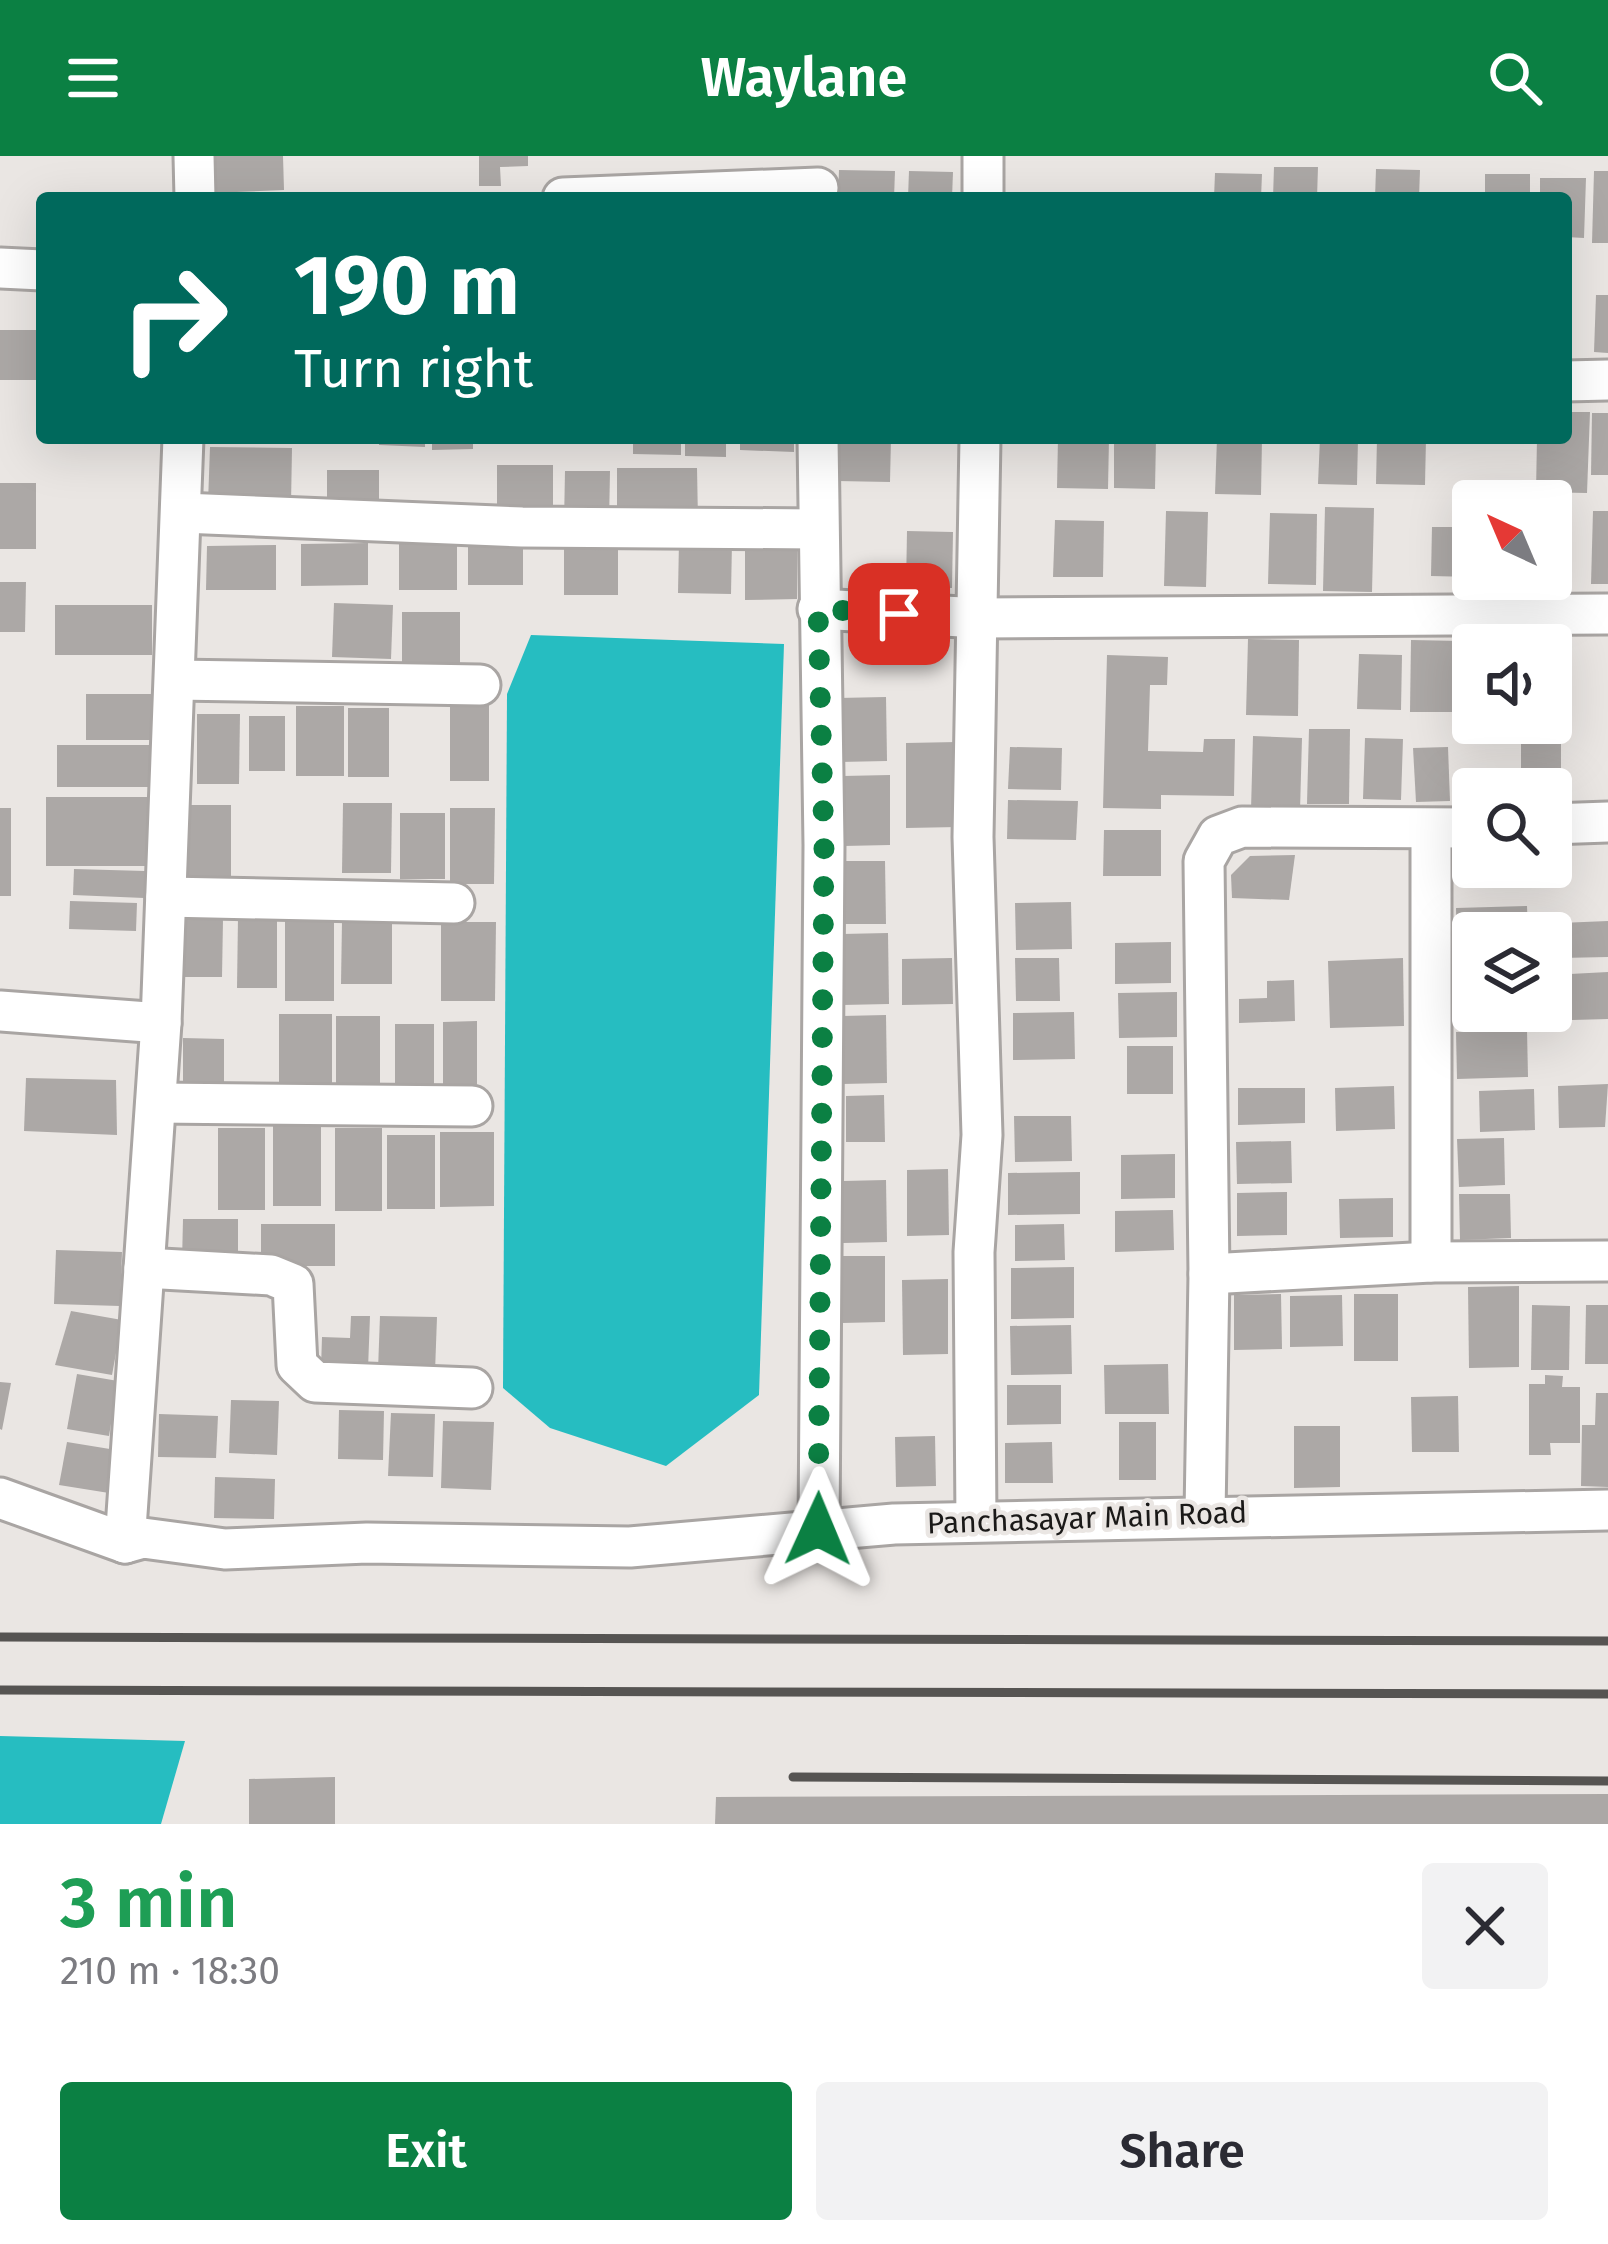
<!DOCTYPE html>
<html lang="en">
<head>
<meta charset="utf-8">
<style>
	body { margin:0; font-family:"Fira Sans",sans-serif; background:#f2f2f3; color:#2b2b33; height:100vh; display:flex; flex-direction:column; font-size:45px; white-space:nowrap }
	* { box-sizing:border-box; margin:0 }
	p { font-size:39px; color:#7c7c81 }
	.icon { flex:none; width:66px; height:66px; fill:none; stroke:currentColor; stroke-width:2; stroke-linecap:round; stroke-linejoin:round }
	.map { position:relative; height:1668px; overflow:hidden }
	.panel { display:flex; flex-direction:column; background:#fff; flex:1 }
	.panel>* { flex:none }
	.top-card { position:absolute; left:36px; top:36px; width:1536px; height:252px; border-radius:12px; box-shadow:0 12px 48px #0002; background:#00695c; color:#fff; overflow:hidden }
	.needle { width:78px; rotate:316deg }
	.controls { position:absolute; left:1452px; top:324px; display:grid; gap:24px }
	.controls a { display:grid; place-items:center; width:120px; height:120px; border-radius:12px; background:#fff; box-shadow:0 12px 48px #0002; font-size:60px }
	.pin { position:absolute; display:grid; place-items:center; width:102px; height:102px; color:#fff; margin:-51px; border-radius:24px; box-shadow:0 6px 18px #0006 }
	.me { position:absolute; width:132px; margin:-66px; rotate:1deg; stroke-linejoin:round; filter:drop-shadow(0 0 9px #0008) }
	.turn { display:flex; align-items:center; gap:42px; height:252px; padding:0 60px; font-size:54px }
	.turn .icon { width:156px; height:156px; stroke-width:2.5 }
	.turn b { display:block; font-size:84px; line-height:102px }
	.round { display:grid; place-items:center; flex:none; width:126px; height:126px; border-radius:12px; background:#f2f2f3 }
	.headline { display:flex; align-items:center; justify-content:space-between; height:204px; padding:0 60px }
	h1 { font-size:72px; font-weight:600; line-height:90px; color:#1e9e55 }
	.cta { display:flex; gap:24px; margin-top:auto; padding:24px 60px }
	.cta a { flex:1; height:138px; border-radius:12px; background:#0b8043; color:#fff; font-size:48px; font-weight:600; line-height:138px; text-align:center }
	.cta a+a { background:#f2f2f3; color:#2b2b33 }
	header { display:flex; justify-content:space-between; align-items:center; height:156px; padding:0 60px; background:#0b8043; color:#fff; font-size:54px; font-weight:600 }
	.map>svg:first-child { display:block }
</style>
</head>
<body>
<header><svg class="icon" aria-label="menu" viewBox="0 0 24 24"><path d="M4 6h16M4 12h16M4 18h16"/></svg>Waylane<svg class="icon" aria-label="search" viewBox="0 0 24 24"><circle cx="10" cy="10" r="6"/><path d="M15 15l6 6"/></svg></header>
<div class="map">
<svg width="1608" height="1668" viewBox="0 0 1608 1668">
	<rect width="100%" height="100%" fill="#eae6e3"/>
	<g fill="#26bdc1">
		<path d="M531,479l253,9 -25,751 -93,71 -116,-38 -47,-40 4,-694z"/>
		<path d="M0,1580l185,5 -24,83h-161z"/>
	</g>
	<g fill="#aca8a6">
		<path d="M210,0h73l1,34 -73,3z"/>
		<path d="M479,0h49v10l-28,1 1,19h-22z"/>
		<path d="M1274,11h44l-1,31h-44z"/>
		<path d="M1376,13l44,1 -1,28h-44z"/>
		<path d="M839,14l56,1 -1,27h-56z"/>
		<path d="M909,15l44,1 -1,26h-44z"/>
		<path d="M1594,15h14v72h-16z"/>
		<path d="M1215,17l47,1 -1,24h-47z"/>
		<rect x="1485" y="18" width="45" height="24"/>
		<path d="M1540,22h46l-2,60 -18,-1v-39h-26z"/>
		<path d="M1113,37l44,1v4h-44z"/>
		<path d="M1596,139h12v58l-14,-1z"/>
		<rect x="0" y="174" width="39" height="50"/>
		<path d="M1566,256h24l-3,81 -51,-1 1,-54h29z"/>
		<path d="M1592,257h16v62h-17z"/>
		<path d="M379,282h46v9l-46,-2z"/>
		<path d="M432,282h41v11l-41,1z"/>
		<path d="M633,282h48v17l-48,-1z"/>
		<path d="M685,282h41v19l-41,-1z"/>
		<path d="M740,282h54v14l-54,-2z"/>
		<path d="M838,282h53l-1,44 -53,-1z"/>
		<path d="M1058,282h51l-1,51 -51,-1z"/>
		<path d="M1114,282h42l-1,51 -41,-1z"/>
		<path d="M1217,282h45l-1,57 -46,-1z"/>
		<path d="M1320,282h38l-1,47 -39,-1z"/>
		<path d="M1377,282h49l-1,47 -49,-1z"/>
		<path d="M210,291l82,1 -1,56 -83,-1z"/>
		<rect x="497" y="309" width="56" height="48"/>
		<path d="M617,312h80l1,52h-81z"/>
		<rect x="327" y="314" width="52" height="43"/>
		<path d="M565,315h45l-1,53h-45z"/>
		<rect x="0" y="327" width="36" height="66"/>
		<path d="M1325,351l49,1 -2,84 -49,-1z"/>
		<path d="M1166,355l42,1 -2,75 -42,-1z"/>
		<path d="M1593,355h15v73h-17z"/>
		<path d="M1270,357l47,1 -1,71 -48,-1z"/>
		<path d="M1055,364l49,1 -1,56h-50z"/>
		<path d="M1432,371h41v50l-42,-1z"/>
		<rect x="564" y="375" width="54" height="64"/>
		<path d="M907,375l46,1 -1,56h-46z"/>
		<rect x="468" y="384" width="55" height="45"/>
		<path d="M679,385l53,1 -1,52 -53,-1z"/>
		<rect x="399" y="386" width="58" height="48"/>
		<path d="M368,387v42l-67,1v-42z"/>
		<path d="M276,389v45h-70l1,-44z"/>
		<path d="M745,389h52v54l-52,1z"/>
		<rect x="1486" y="423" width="44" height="6"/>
		<path d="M0,426h26l-1,50h-25z"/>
		<path d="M334,447l59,2 -2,54 -59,-2z"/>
		<rect x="55" y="449" width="97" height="50"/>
		<rect x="402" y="456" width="58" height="56"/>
		<path d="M1248,483l51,1 -1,76 -52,-1z"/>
		<path d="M1411,484l50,1 -1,71h-50z"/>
		<path d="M1551,491h16l-1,71h-15z"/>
		<path d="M1359,498l43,1 -1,55 -44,-1z"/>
		<path d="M1107,499l61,2 -1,28h-17l-2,66 55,1 1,-13h31l-1,57 -73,-1v14l-58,-1z"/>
		<rect x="86" y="538" width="72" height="46"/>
		<path d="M886,541l1,64 -48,1 -1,-64z"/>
		<rect x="450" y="548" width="39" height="77"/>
		<rect x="296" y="550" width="48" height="70"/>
		<rect x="348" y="552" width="41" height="69"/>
		<path d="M197,558h43l-1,70h-42z"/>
		<rect x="249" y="560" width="36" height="55"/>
		<path d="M1309,573h41l-1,75h-42z"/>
		<path d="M1561,579v68h-10v-14h-30v-53z"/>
		<path d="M1253,580l49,2 -2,73 -49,-1z"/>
		<path d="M1365,582l38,1 -2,61 -38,-1z"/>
		<path d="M957,586l1,85 -52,1v-85z"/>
		<path d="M57,589h96l-1,42h-95z"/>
		<path d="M1010,591l52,1 -1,42 -53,-1z"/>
		<path d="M1448,591l2,54 -34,1 -3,-54z"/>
		<path d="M890,619v70l-47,1v-70z"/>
		<rect x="46" y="641" width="108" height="69"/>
		<path d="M1008,644l70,1 -2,39 -69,-1z"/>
		<path d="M343,647h49l-1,70h-49z"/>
		<rect x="189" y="649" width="42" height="71"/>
		<rect x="0" y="652" width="11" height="88"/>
		<path d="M450,652h45l-1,76h-44z"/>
		<rect x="400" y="657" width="45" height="66"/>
		<path d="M1104,674h57v46h-58z"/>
		<path d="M1295,699l-6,45 -57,-2 -1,-23 19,-19z"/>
		<path d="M840,705h45l1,63h-45z"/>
		<path d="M74,713l71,2 -1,27 -71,-3z"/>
		<path d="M70,745l67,2 -1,28 -67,-2z"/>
		<path d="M1071,746l1,47 -56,1 -1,-47z"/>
		<path d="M1527,750l1,27h-55v15l-16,1 -1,-41z"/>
		<rect x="285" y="758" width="49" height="87"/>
		<path d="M238,761h39v71h-40z"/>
		<path d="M223,763l-1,58h-45v-57z"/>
		<path d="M342,764h50v64h-51z"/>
		<path d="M1608,765v36l-48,1v-35z"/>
		<path d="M441,766h55l-1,79h-54z"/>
		<path d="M888,777l1,71 -47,1v-71z"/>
		<path d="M1171,786v41l-56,1v-41z"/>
		<path d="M952,802l1,46 -51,1v-46z"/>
		<path d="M1015,802h44l1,43h-44z"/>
		<path d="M1403,802l1,68 -74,2 -2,-67z"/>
		<path d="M1608,816v47l-71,2v-10h14v-36z"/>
		<path d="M1294,824l1,41 -56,2v-24l28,-1v-17z"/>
		<path d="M1177,836v45l-58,1 -1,-45z"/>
		<path d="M1074,856l1,47 -62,1v-47z"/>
		<rect x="279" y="858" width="53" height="84"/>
		<path d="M886,859l1,68 -45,1v-68z"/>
		<rect x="336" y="860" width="44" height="77"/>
		<path d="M477,865v63h-34v-62z"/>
		<rect x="395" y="868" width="39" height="71"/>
		<path d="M1527,874l1,47 -71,2 -1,-47z"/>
		<path d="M183,882l41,1v49h-41z"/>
		<rect x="1127" y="890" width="46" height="48"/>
		<path d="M26,922l90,2 1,55 -93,-4z"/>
		<path d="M1608,928l-3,43 -46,1 -1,-42z"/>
		<path d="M1394,930l1,43 -59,2 -1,-43z"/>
		<path d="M1238,932h67v35l-67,2z"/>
		<path d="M1534,933l1,41 -55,2 -1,-41z"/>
		<path d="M884,939l1,47h-39v-46z"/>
		<path d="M1014,960h57l1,45 -57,1z"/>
		<rect x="273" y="967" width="48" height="83"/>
		<rect x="218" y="972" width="47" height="82"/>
		<rect x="335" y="972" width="47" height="83"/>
		<path d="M440,976h54v74l-54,1z"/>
		<rect x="387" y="979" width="48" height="74"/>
		<path d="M1504,982l1,47 -46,2 -2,-48z"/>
		<path d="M1291,985l1,42 -55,1 -1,-42z"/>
		<path d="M1175,998v44l-54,1v-44z"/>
		<path d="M948,1013l1,66 -42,1v-66z"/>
		<path d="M1080,1016v42l-72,1v-42z"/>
		<path d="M886,1024l1,62 -44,1v-62z"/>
		<path d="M1287,1036v43l-50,1v-43z"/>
		<path d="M1459,1038h51l1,44 -51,2z"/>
		<path d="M1393,1042v39l-53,1 -1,-39z"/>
		<path d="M1173,1054l1,40 -59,2v-41z"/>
		<path d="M183,1063h55v43h-56z"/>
		<rect x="261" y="1068" width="74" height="42"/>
		<path d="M1064,1068l1,36 -50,1v-36z"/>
		<path d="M56,1094l66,2 -2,54 -66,-2z"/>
		<path d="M841,1100h44v66l-43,1z"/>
		<path d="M1074,1111v51l-63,1v-51z"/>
		<path d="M948,1123v75l-45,1 -1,-75z"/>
		<path d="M1519,1130v81l-50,1 -1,-81z"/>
		<path d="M1281,1138l1,55 -48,1v-55z"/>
		<rect x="1354" y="1138" width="44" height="67"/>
		<path d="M1342,1139l1,51 -53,1v-51z"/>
		<path d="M1532,1149l38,1 -1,64h-38z"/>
		<path d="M1586,1149h22v59h-23z"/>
		<path d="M71,1155l51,9 -10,55 -57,-10z"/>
		<path d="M351,1160h19l-2,53 -47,-1 1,-31 28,1z"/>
		<path d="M380,1160l57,1 -2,55 -57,-2z"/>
		<path d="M1071,1169l1,49 -61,1 -1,-49z"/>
		<path d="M1168,1208l1,50h-64l-1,-49z"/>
		<path d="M77,1218l41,7 -9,55 -42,-7z"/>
		<path d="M1545,1219l18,1 -1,11h18v56h-30l1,12h-22v-71h16z"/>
		<path d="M0,1226l11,1 -9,47 -2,-1z"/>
		<path d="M1007,1229h54v39l-54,1z"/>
		<path d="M1596,1237h12v94l-27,-1 1,-61h13z"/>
		<path d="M1458,1240l1,56h-47l-1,-55z"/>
		<path d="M231,1244l48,1 -2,54 -48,-2z"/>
		<path d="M339,1254l45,1 -1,49 -45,-1z"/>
		<path d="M391,1257l44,1 -2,63 -45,-1z"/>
		<path d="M159,1258l59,2 -2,42 -58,-1z"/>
		<path d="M443,1265l51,1 -3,68 -50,-2z"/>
		<rect x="1119" y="1266" width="37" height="58"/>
		<path d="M1294,1270h46v61l-46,1z"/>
		<path d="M935,1280l1,50 -40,1 -1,-50z"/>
		<path d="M67,1286l49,8 -7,43 -50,-8z"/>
		<path d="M1052,1286l1,41h-48v-40z"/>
		<path d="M215,1321l60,2 -1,40 -60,-1z"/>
		<path d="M335,1621v47h-86v-45z"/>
		<path d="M1608,1638v30h-893l1,-27z"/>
	</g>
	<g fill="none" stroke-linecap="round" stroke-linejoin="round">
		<g stroke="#a9a5a3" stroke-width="45">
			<g id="minor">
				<path d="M194,0l1,42"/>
				<path d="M563,42l255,-10"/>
				<path d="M983,42v-42"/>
				<path d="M0,112l42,2"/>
				<path d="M1566,225l42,-1"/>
				<path d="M818,282l6,407 -5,684"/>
				<path d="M182,357l340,14 296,2"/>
				<path d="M818,453l162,9 628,-4"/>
				<path d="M175,524l305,5"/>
				<path d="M1551,668l57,-2"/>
				<path d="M166,741l288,6"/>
				<path d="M0,855l161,12"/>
				<path d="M156,947l316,3"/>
				<path d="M1431,1106v-432"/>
				<path d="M144,1112l127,7 22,9 4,81 18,17 157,6"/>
				<path d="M1209,1118l222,-12 177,-1"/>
				<path d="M0,1342l125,45 18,-5 82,11 142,-6 263,4 264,-23 714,-14"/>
				<path d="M1205,1358l4,-240 -5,-413 14,-25 24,-9 231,1"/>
				<path d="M976,1365l-2,-269 8,-117 -9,-298 7,-399"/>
				<path d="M125,1387l36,-520 22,-585"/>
			</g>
		</g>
		<use href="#minor" stroke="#fff" stroke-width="39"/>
		<g stroke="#565452" stroke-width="9">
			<path d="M0,1481l1608,4"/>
			<path d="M0,1534l1608,4"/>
			<path d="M793,1621l815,4"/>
		</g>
	</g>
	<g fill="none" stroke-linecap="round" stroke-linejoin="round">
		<path stroke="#0b8043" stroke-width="21" stroke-dasharray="0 37.8" d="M818,1373l6,-684 -6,-236 81,5"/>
	</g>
	<g text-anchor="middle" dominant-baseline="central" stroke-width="9" stroke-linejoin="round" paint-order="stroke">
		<g font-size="30" fill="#1a1918" stroke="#eae6e3">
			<text transform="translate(1087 1362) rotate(-2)">Panchasayar Main Road</text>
		</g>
	</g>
</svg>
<div class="controls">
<a><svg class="needle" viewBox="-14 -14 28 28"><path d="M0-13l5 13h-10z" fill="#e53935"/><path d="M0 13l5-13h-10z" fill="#7c7c81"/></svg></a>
<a><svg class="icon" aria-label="sound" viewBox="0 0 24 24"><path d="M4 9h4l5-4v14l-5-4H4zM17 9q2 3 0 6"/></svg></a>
<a><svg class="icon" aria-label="search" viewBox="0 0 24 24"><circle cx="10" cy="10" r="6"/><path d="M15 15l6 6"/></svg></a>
<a><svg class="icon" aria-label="layers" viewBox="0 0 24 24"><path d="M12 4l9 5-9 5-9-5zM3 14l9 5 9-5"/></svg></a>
</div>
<div class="pin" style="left:899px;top:458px;background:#d93025"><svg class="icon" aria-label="arrive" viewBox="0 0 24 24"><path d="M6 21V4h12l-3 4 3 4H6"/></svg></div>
<svg class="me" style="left:818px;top:1373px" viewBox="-20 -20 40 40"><path d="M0-17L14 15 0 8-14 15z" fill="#0b8043" stroke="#fff" stroke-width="4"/></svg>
<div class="top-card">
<div class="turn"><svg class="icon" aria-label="right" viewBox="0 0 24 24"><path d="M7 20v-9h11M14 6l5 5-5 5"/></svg><div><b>190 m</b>Turn right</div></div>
</div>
</div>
<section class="panel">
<div class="headline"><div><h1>3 min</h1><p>210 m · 18:30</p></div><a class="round"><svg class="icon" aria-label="close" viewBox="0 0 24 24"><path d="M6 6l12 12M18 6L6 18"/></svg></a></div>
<div class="cta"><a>Exit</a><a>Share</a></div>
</section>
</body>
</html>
